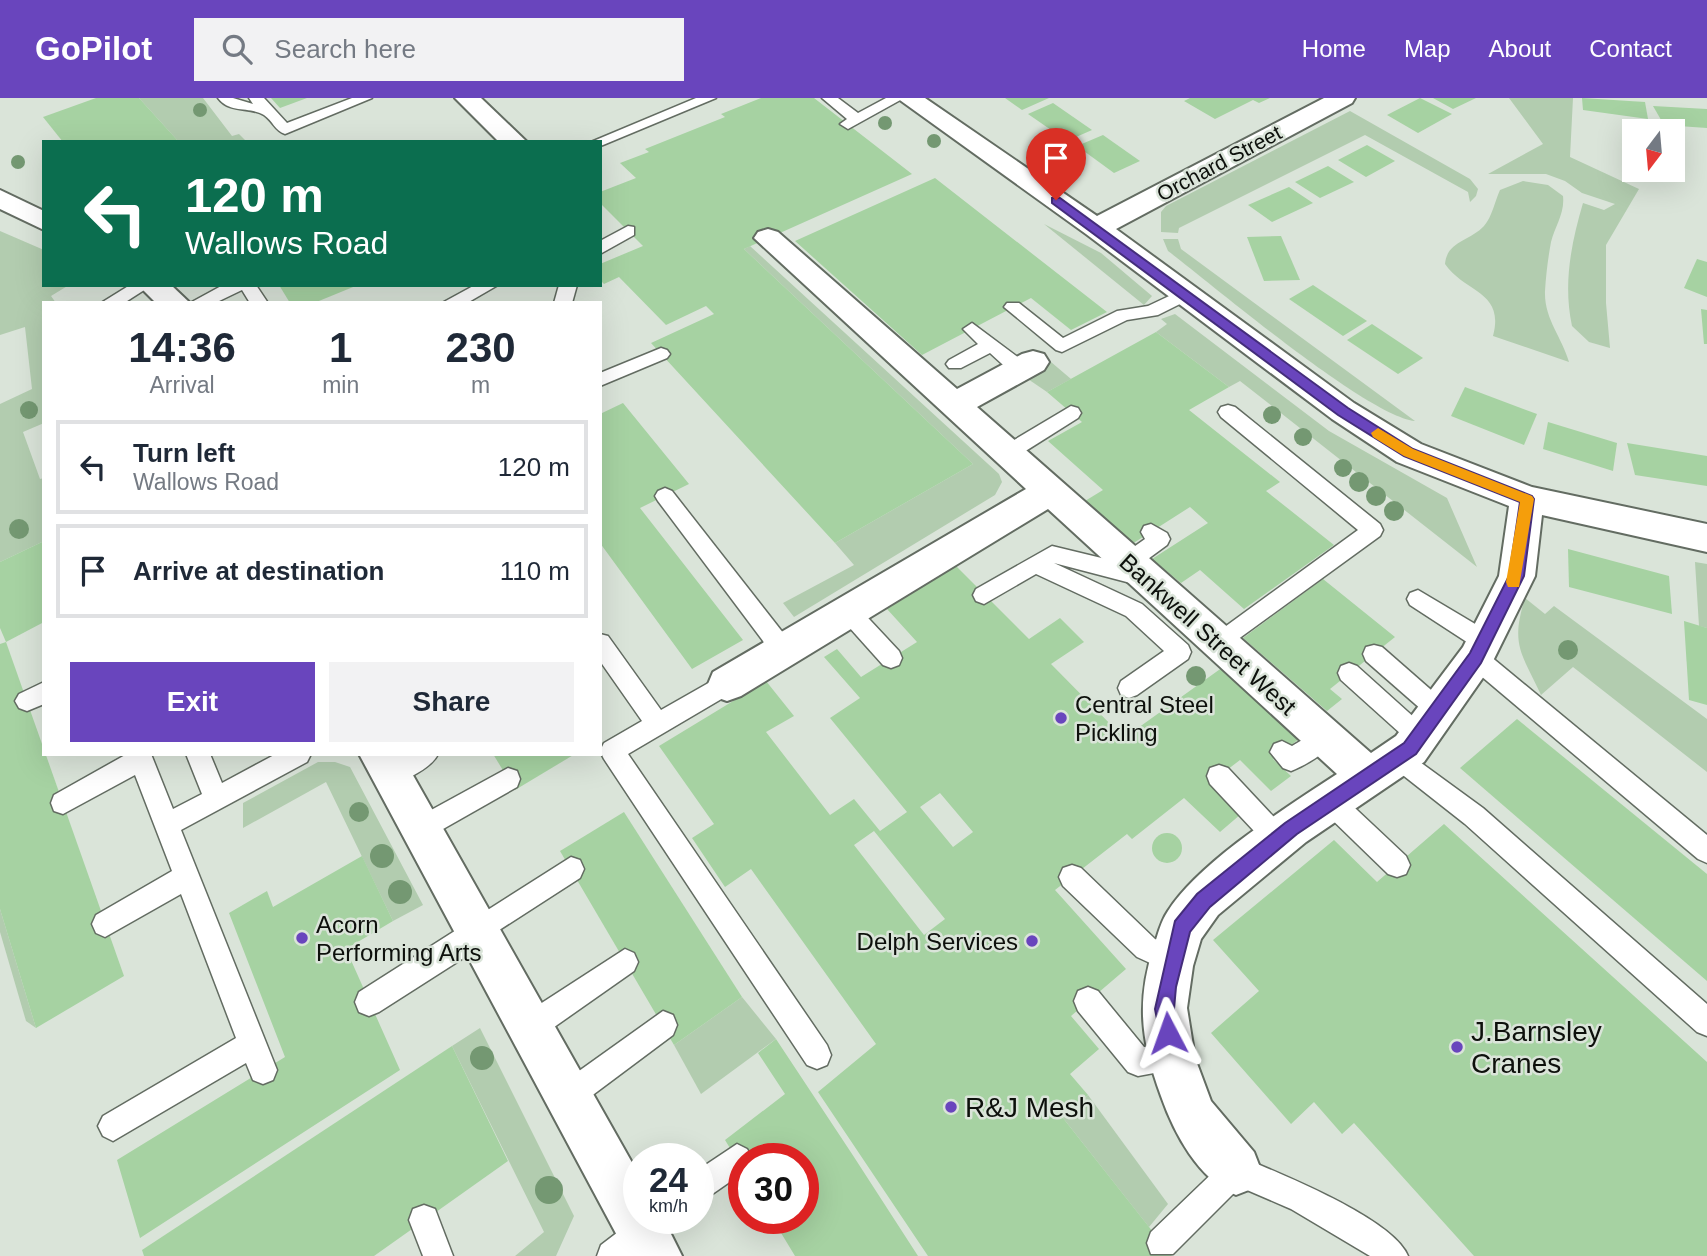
<!DOCTYPE html>
<html lang="en">
<head>
<meta charset="utf-8">
<style>
	body { margin:0; font-family:Arial,sans-serif; background:#f2f2f3; color:#1f2937; height:100vh; display:flex; flex-direction:column; font-size:26px; white-space:nowrap }
	* { box-sizing:border-box; margin:0 }
	p { font-size:23px; color:#747a83 }
	.icon { flex:none; width:38px; height:38px; fill:none; stroke:currentColor; stroke-width:2; stroke-linecap:round; stroke-linejoin:round }
	.map { position:relative; flex:1; overflow:hidden }
	.sheet { position:absolute; left:42px; top:203px; width:560px; height:455px; display:flex; flex-direction:column; background:#fff; border-radius:0px; box-shadow:0 7px 28px #0002 }
	.sheet>* { flex:none }
	.top-card { position:absolute; left:42px; top:42px; width:560px; height:147px; border-radius:0px; box-shadow:0 7px 28px #0002; background:#0b6e4f; color:#fff; overflow:hidden }
	.needle { width:46px; rotate:196deg }
	.fabs { position:absolute; left:1622px; top:21px; display:grid; gap:14px }
	.fabs a { display:grid; place-items:center; width:63px; height:63px; border-radius:0px; background:#fff; box-shadow:0 7px 28px #0002; font-size:35px }
	.speed { position:absolute; left:623px; top:1045px; display:flex; gap:14px; font-size:35px; font-weight:700; text-align:center }
	.speed>* { display:grid; place-content:center; width:91px; height:91px; border-radius:50%; background:#fff; box-shadow:0 7px 28px #0002; line-height:1 }
	.speed small { font-size:18px; font-weight:400 }
	.speed .limit { border:10px solid #d22; background:#fff; color:#111 }
	.pin { position:absolute; display:grid; place-items:center; width:60px; height:60px; color:#fff; margin:-72px -30px; border-radius:50% 50% 50% 0; rotate:-45deg; box-shadow:0 0 7px #0007 }
	.pin .icon { rotate:45deg }
	.me { position:absolute; width:77px; margin:-38px; rotate:356deg; stroke-linejoin:round; filter:drop-shadow(0 0 5px #0008) }
	.turn { display:flex; align-items:center; gap:24px; height:147px; padding:0 28px; font-size:32px }
	.turn .icon { width:91px; height:91px; stroke-width:2.5 }
	.turn b { display:block; font-size:49px; line-height:60px }
	.eta { display:flex; justify-content:space-evenly; align-items:center; height:119px; text-align:center }
	.eta b { font-size:42px; font-weight:800; line-height:49px }
	.button { display:flex; gap:14px; margin-top:auto; padding:14px 28px }
	.button a { flex:1; height:80px; border-radius:0px; background:#6945bd; color:#fff; font-size:28px; font-weight:800; line-height:80px; text-align:center }
	.button a+a { background:#f2f2f3; color:#1f2937 }
	ul { padding:0; list-style:none }
	li { display:flex; align-items:center; gap:21px; height:94px; margin:0 14px 10px; padding:0 14px; border:4px solid #e0e1e3; border-radius:0px }
	li div { flex:1 }
	li b { display:block; font-size:26px }
	li em { font-style:normal }
	header { display:flex; align-items:center; gap:42px; box-sizing:border-box; height:98px; padding:0 35px; background:#6945bd; color:#fff }
	header strong { font-size:33px }
	nav { display:flex; gap:38px; margin-inline-start:auto; font-size:24px }
	.search { width:490px; height:63px; background:#f2f2f3; display:flex; align-items:center; gap:18px; box-sizing:border-box; padding:0 24px; border-radius:0px; color:#747a83; font-size:26px }
	.map>svg:first-child { display:block }
</style>
</head>
<body>
<header>
<strong>GoPilot</strong>
<div class="search"><svg class="icon" aria-label="search" viewBox="0 0 24 24"><circle cx="10" cy="10" r="6"/><path d="M15 15l6 6"/></svg>Search here</div>
<nav><a>Home</a><a>Map</a><a>About</a><a>Contact</a></nav>
</header>
<div class="map">
<svg width="1707" height="1158" viewBox="0 0 1707 1158">
	<rect width="100%" height="100%" fill="#dae4d9"/>
	<g fill="#b2ccaf">
		<path d="M139,0h64l29,38 7,-2 8,8h-68z"/>
		<path d="M1509,0h64l-3,59 69,32 -33,56v58l4,45 -21,-6 -17,-16c-9,-42 -1,-82 11,-123l21,7 11,-6 -33,-11 -17,-12 -19,-7h-58l55,-30z"/>
		<path d="M1350,13l120,68 8,10 -2,7 -6,6 -2,-10 -103,-57 -186,93 -1,5 -17,-1v-20l5,-6z"/>
		<path d="M1523,83l25,4 15,11c2,17 -8,30 -12,46 -3,16 -5,33 -6,49 -1,28 17,46 24,71l-76,-26c12,-45 -28,-43 -48,-72 2,-23 25,-23 39,-38 8,-9 11,-25 16,-36z"/>
		<path d="M1044,126l57,29 51,43 -8,9z"/>
		<path d="M0,133l44,19v35h25l-18,11 5,7h-12v120l-21,9 17,47 4,-1v63l-44,21v-158l32,-15 -7,-62 -25,8z"/>
		<path d="M1163,141h15l3,10 234,172c-48,-5 -201,-135 -247,-170z"/>
		<path d="M750,148l249,228 3,8 -7,13 -201,122 -11,-14 71,-38 -19,-22 138,-79 -229,-215z"/>
		<path d="M1175,216l154,117 118,67 30,69 -237,-186 -11,6 -73,-55 11,-8 -6,-5z"/>
		<path d="M1051,264l20,17 -24,13 -22,-15z"/>
		<path d="M1695,464l12,2v64l-8,-2z"/>
		<path d="M1525,500l20,16 9,-8 153,113v53l-134,-105 -32,28c-19,-42 -31,-49 -16,-97z"/>
		<path d="M318,664h17l15,5 73,138 -30,16 -67,-139 -83,46v-25z"/>
		<path d="M0,811l36,119 -10,-7 -26,-89z"/>
		<path d="M742,899l34,42 -75,55 -27,-49z"/>
		<path d="M480,930l94,188 -18,40h-41l29,-24 -92,-186z"/>
		<path d="M1088,997l80,109 -19,23 -86,-109z"/>
	</g>
	<g fill="#a6d2a2" fill-rule="evenodd">
		<path d="M96,0h43l40,44h-116l-20,-25z"/>
		<path d="M271,0h36l-27,10z"/>
		<path d="M761,0h53l98,76 -168,75 229,215 -138,79 -184,-200 63,-29 -8,-8 -40,19 -47,-48 -15,7 -4,-4v-16l43,-18 -43,-43v-11l36,-14 -16,-15 29,-11 -4,-3 80,-32 -4,-3z"/>
		<path d="M1005,0h44l-27,12z"/>
		<path d="M1190,0h80l-11,5 -6,-3 -38,19 -31,-18z"/>
		<path d="M1420,0l32,16 -34,19 -31,-18z"/>
		<path d="M1433,0h43l-23,11z"/>
		<path d="M1582,0l63,4 3,17 -65,-9z"/>
		<path d="M1053,5l39,27 -25,11 -39,-27z"/>
		<path d="M1653,8l54,3v19l-43,-3z"/>
		<path d="M1103,37l37,26 -26,12 -37,-27z"/>
		<path d="M1367,47l28,16 -29,16 -28,-17z"/>
		<path d="M1328,68l26,16 -34,16 -25,-16z"/>
		<path d="M935,80l172,134 -36,18 -40,-32 -109,57 -127,-114z"/>
		<path d="M1289,89l24,16 -41,19 -24,-17z"/>
		<path d="M1281,138l19,44 -36,1 -17,-44z"/>
		<path d="M1697,161l10,3v35l-23,-9z"/>
		<path d="M279,187h79l-44,18h-24z"/>
		<path d="M1313,187l54,36 -24,15 -54,-37z"/>
		<path d="M1701,211l6,1v34h-3z"/>
		<path d="M1372,226l51,34 -25,16 -51,-34z"/>
		<path d="M1156,234l73,55 -40,23 91,72 -14,9 68,54 -90,64 -44,-39 -19,13 -29,-24 56,-36 -18,-16 -58,37 -47,-43 18,-11 -55,-49 34,-19 -35,-30z"/>
		<path d="M1465,289l72,27 -13,31 -73,-29z"/>
		<path d="M623,305l66,81 -49,24 103,132 -51,29 -92,-126v-129z"/>
		<path d="M1548,324l69,21 -4,28 -70,-22z"/>
		<path d="M1627,345l80,13v30l-72,-11z"/>
		<path d="M42,444l2,80 -38,20 -6,-14v-66z"/>
		<path d="M1568,451l101,27 3,38 -103,-27z"/>
		<path d="M956,468l73,73 31,-21 24,24 -33,22 73,74 99,-71 76,72 -26,20 18,17 -20,15 -31,-31 -30,23 31,31 -21,18 -36,-34 -52,41 -5,-5 -72,56 71,79 -55,47 28,33 -29,25 18,21 -25,23 109,138h-244l-110,-164 58,-48 -125,-175 -26,18 -33,-49 22,-14 -55,-78 107,-65 28,35 -28,16 64,83 24,-16 26,32 27,-19 -77,-94 30,-20 -36,-41 13,-8 24,28 56,-35 -30,-33zM940,695l33,39 -20,15 -33,-40zM874,733l71,88 -21,16 -70,-90z"/>
		<path d="M1323,481l72,58 -65,52 12,10 -15,12 -84,-73z"/>
		<path d="M1684,523l23,7v77l-18,-5z"/>
		<path d="M6,544l118,334 -88,52 -36,-119v-265z"/>
		<path d="M1517,621l190,155v107l-247,-213z"/>
		<path d="M493,656h82l-60,36z"/>
		<path d="M624,714l118,185 -68,48 -114,-194z"/>
		<path d="M1444,726l263,238v194h-233l-120,-133 -12,11 -28,-32 -23,22 -80,-91 48,-42 -46,-51 121,-100 43,42z"/>
		<circle cx="1167" cy="750" r="15"/>
		<path d="M362,758l31,65 -47,28 54,121 -260,168 -23,-78 168,-103 -56,-144 38,-22 6,16z"/>
		<path d="M776,941l78,118 64,99h-123l-23,-38h31v-60h-59v13l-19,-31 60,-46 -27,-41z"/>
		<path d="M452,948l56,115 -134,95h-230l-2,-6z"/>
	</g>
	<g fill="none" stroke-linecap="round" stroke-linejoin="round">
		<g stroke="#636c62" stroke-width="3">
			<g id="service">
				<path d="M218,0h15l20,6 -4,-6h15l23,25 65,-25h20l-87,36c-10,-3 -12,-13 -21,-19 -15,-9 -34,-1 -46,-17z"/>
				<path d="M696,0h20l-113,47 -3,1v-4h-9z"/>
				<path d="M822,0h16l20,15 28,-15h18l-56,31 -8,-5 7,-5z"/>
				<path d="M628,128l6,1v8l-34,19v-13z"/>
				<path d="M130,187h22l-28,18h-23z"/>
				<path d="M223,187h33l12,18h-18l-8,-13 -27,13h-25z"/>
				<path d="M475,187h23l-31,18h-25z"/>
				<path d="M559,187h18l-5,18h-18z"/>
				<path d="M1184,191l6,2 3,4 -3,4 -32,16 -31,5 -65,32 -6,-2 -52,-43 3,-4h12l44,35 54,-27 31,-5z"/>
				<path d="M972,225l55,41 2,5 -2,5h-14l-23,-21 -29,15h-12l-3,-4 3,-4 29,-16 -15,-15z"/>
				<path d="M661,250l6,2 3,4 -3,4 -67,28v-13z"/>
				<path d="M1228,307l7,2 145,117 3,6 -3,6 -161,117 -8,-2 -3,-7 3,-7 147,-107 -137,-113 -3,-5 3,-5z"/>
				<path d="M1071,308l7,2 3,5 -3,5 -65,41h-14l-3,-5 3,-5z"/>
				<path d="M665,390l7,3 119,152 3,7 -3,7 -8,2 -8,-2 -117,-156 -3,-5 3,-5z"/>
				<path d="M1151,426l16,9 3,6 -3,6 -30,22 13,4 3,6 -3,6 -8,3 -88,-23 88,41 46,41 3,7 -3,7 -51,36 -8,3 -8,-3 -3,-7 3,-7 43,-30 -38,-35 -90,-42 -52,30 -8,-3 -3,-6 3,-6 76,-43 66,16 3,-6 24,-17 -4,-7 3,-6z"/>
				<path d="M1418,492l74,44 3,7 -3,7 -8,2 -8,-2 -66,-43 -3,-6 3,-6z"/>
				<path d="M848,504l8,3 43,46 3,7 -3,7 -8,3 -8,-3 -43,-48 -3,-6 3,-6z"/>
				<path d="M600,536l8,2 53,74 58,-33 8,-3 8,3 3,7 -3,7 -107,63 199,291 4,10 -4,10 -10,4 -10,-4 -203,-306 -4,-8 4,-8 38,-22 -42,-60z"/>
				<path d="M1374,547l8,2 64,56 4,7 -4,7 -8,3 -8,-3 -64,-56 -3,-7 3,-7z"/>
				<path d="M1476,550l8,3 223,184v28l-9,-4 -230,-194 -3,-7 3,-7z"/>
				<path d="M1349,565l8,3 70,63 4,7 -4,7 -8,3 -8,-3 -70,-63 -3,-7 3,-7z"/>
				<path d="M44,584v22l-17,7 -8,-3 -4,-7 4,-7z"/>
				<path d="M1324,629l8,3 4,7c-7,15 -30,28 -45,34l-8,-3 -13,-16 4,-8 8,-3 10,5z"/>
				<path d="M1398,648l85,62 224,196v32l-10,-4 -232,-208 -75,-59 -4,-8 4,-8z"/>
				<path d="M127,656h24l22,55 29,-15 -16,-40h24l12,29 54,-29h35l-4,8 -126,68 96,240 -4,10 -10,4 -10,-4 -7,-17 -133,78 -10,-5 -5,-10 5,-10 133,-78 -55,-144 -76,43 -9,-4 -4,-9 4,-9 76,-44 -37,-96 -72,39 -9,-3 -3,-8 3,-8z"/>
				<path d="M404,656h34c-7,15 -33,26 -48,32l-9,-3 -3,-8 3,-8z"/>
				<path d="M1219,667l9,3 59,63 4,8 -4,8 -9,4 -9,-4 -59,-63 -3,-8 3,-8z"/>
				<path d="M508,670l9,3 3,8 -3,8 -88,50 -9,4 -9,-4 -3,-8 3,-8z"/>
				<path d="M1330,692l9,3 67,63 4,9 -4,9 -9,3 -9,-3 -67,-65 -3,-8 3,-8z"/>
				<path d="M571,759l9,3 4,9 -4,9 -90,58 -3,7 -108,69 -10,4 -10,-4 -4,-10 4,-10z"/>
				<path d="M1072,767l9,3 74,71 26,12 4,9 -4,9 -9,4 -35,-16 -74,-71 -4,-9 4,-9z"/>
				<path d="M625,851l9,4 4,9 -4,9 -94,66 -10,4 -10,-4 -4,-10 4,-10z"/>
				<path d="M1088,889l10,4 46,56 27,-3 10,4 4,10 -4,10 -43,8 -10,-4 -50,-61 -4,-10 4,-10z"/>
				<path d="M663,913l10,4 4,10 -4,10 -95,71 -10,4 -10,-4 -4,-10 4,-10z"/>
				<path d="M737,1046l10,5 5,9h-8v14l-46,32v-34z"/>
				<path d="M1236,1057c40,17 157,63 172,101h-38l-79,-47 -51,-22 -67,67h-22l-4,-11 4,-11 75,-72z"/>
				<path d="M424,1107l11,4 18,47h-30l-14,-36 4,-11z"/>
				<path d="M639,1118v2h36l-4,11 -34,27h-40l4,-11z"/>
			</g>
		</g>
		<g stroke="#636c62" stroke-width="4">
			<g id="minor">
				<path d="M455,0h26l46,44h-28z"/>
				<path d="M897,0h28l172,118 227,-118h31l-3,5 -236,126 238,174 67,41 111,43 175,37v28l-165,-37 -7,61 -46,93 -65,93 -118,80 -88,73 -17,24 -8,27 -6,42 8,50 16,43 43,51 7,18 -7,18 -18,7c-38,-16 -62,-62 -75,-99 -20,-54 -25,-95 -7,-150 4,-12 7,-25 14,-35 32,-50 119,-104 169,-137l-289,-265 -307,187 -14,5 -14,-5 -5,-12 5,-12 313,-183 -272,-251 4,-6 10,-3 10,3 179,157 65,-35 11,-3 11,3 5,8 -5,8 -67,37 394,346 25,-17 67,-89 36,-71 10,-70 -112,-44 -65,-43 -246,-185z"/>
				<path d="M0,92l44,21v19l-44,-21z"/>
				<path d="M138,187h33l19,18h-34z"/>
				<path d="M359,656h42l238,421v43h24l19,38h-54z"/>
			</g>
		</g>
		<use href="#service" fill="#fff" fill-rule="evenodd"/>
		<use href="#minor" fill="#fff" fill-rule="evenodd"/>
	</g>
	<g fill="#749872">
		<circle cx="200" cy="12" r="7"/>
		<circle cx="885" cy="25" r="7"/>
		<circle cx="934" cy="43" r="7"/>
		<circle cx="18" cy="64" r="7"/>
		<circle cx="29" cy="312" r="9"/>
		<circle cx="1272" cy="317" r="9"/>
		<circle cx="1303" cy="339" r="9"/>
		<circle cx="1343" cy="370" r="9"/>
		<circle cx="1359" cy="384" r="10"/>
		<circle cx="1376" cy="398" r="10"/>
		<circle cx="1394" cy="413" r="10"/>
		<circle cx="19" cy="431" r="10"/>
		<circle cx="1568" cy="552" r="10"/>
		<circle cx="1196" cy="578" r="10"/>
		<circle cx="359" cy="714" r="10"/>
		<circle cx="382" cy="758" r="12"/>
		<circle cx="400" cy="794" r="12"/>
		<circle cx="482" cy="960" r="12"/>
		<circle cx="549" cy="1092" r="14"/>
	</g>
	<path fill="#6945bd" stroke="#442d7b" stroke-width="2" d="M1052,100h8l288,210 65,41 119,47 2,3 -10,77 -43,87 -65,91 -119,80 -87,73 -20,25 -14,55 -2,22 3,24 -2,7 -7,3 -7,-3 -6,-31 20,-88 22,-27 88,-71 119,-80 66,-90 39,-77 11,-74 -116,-46 -66,-41 -286,-212z"/>
	<path fill="#f59e0b" d="M1378,330l35,21 119,47 2,3 -15,88h-11l-2,-5 14,-80 -116,-46 -31,-19 -2,-4z"/>
	<g fill="#6945bd" stroke="#dae4d9" stroke-width="2.5">
		<circle cx="1061" cy="620" r="7"/>
		<circle cx="302" cy="840" r="7"/>
		<circle cx="1032" cy="843" r="7"/>
		<circle cx="1457" cy="949" r="7"/>
		<circle cx="951" cy="1009" r="7"/>
	</g>
	<g text-anchor="middle" dominant-baseline="central" stroke-width="5" stroke-linejoin="round" paint-order="stroke">
		<g font-size="21" fill="#0d100c" stroke="#dae4d9">
			<text transform="translate(1219 65) rotate(-28)">Orchard Street</text>
		</g>
		<g font-size="24" fill="#0d100c" stroke="#dae4d9">
			<text transform="translate(1208 536) rotate(42)">Bankwell Street West</text>
		</g>
		<g font-size="24" fill="#0d100c" stroke="#dae4d9" text-anchor="start">
			<text x="1075" y="606">Central Steel<tspan x="1075" dy="28">Pickling</tspan></text>
			<text x="316" y="826">Acorn<tspan x="316" dy="28">Performing Arts</tspan></text>
			<text x="1018" y="843" text-anchor="end">Delph Services</text>
		</g>
		<g font-size="28" fill="#0d100c" stroke="#dae4d9" text-anchor="start">
			<text x="1471" y="933">J.Barnsley<tspan x="1471" dy="32">Cranes</tspan></text>
			<text x="965" y="1009">R&amp;J Mesh</text>
		</g>
	</g>
</svg>
<div class="fabs">
<a><svg class="needle" viewBox="-14 -14 28 28"><path d="M0-13l5 13h-10z" fill="#e53935"/><path d="M0 13l5-13h-10z" fill="#747a83"/></svg></a>
</div>
<div class="speed"><div>24<small>km/h</small></div><div class="limit">30</div></div>
<div class="pin" style="left:1056px;top:102px;background:#d93025"><svg class="icon" aria-label="arrive" viewBox="0 0 24 24"><path d="M6 21V4h12l-3 4 3 4H6"/></svg></div>
<svg class="me" style="left:1168px;top:935px" viewBox="-20 -20 40 40"><path d="M0-17L14 15 0 8-14 15z" fill="#6945bd" stroke="#fff" stroke-width="4"/></svg>
<div class="top-card">
<div class="turn"><svg class="icon" aria-label="left" viewBox="0 0 24 24"><path d="M17 20v-9H6M10 6l-5 5 5 5"/></svg><div><b>120 m</b>Wallows Road</div></div>
</div>
<section class="sheet">
<div class="eta">
<div><b>14:36</b><p>Arrival</p></div>
<div><b>1</b><p>min</p></div>
<div><b>230</b><p>m</p></div>
</div>
<ul>
<li><svg class="icon" aria-label="left" viewBox="0 0 24 24"><path d="M17 20v-9H6M10 6l-5 5 5 5"/></svg><div><b>Turn left</b><p>Wallows Road</p></div><em>120 m</em></li>
<li><svg class="icon" aria-label="arrive" viewBox="0 0 24 24"><path d="M6 21V4h12l-3 4 3 4H6"/></svg><div><b>Arrive at destination</b></div><em>110 m</em></li>
</ul>
<div class="button"><a>Exit</a><a>Share</a></div>
</section>
</div>
</body>
</html>
